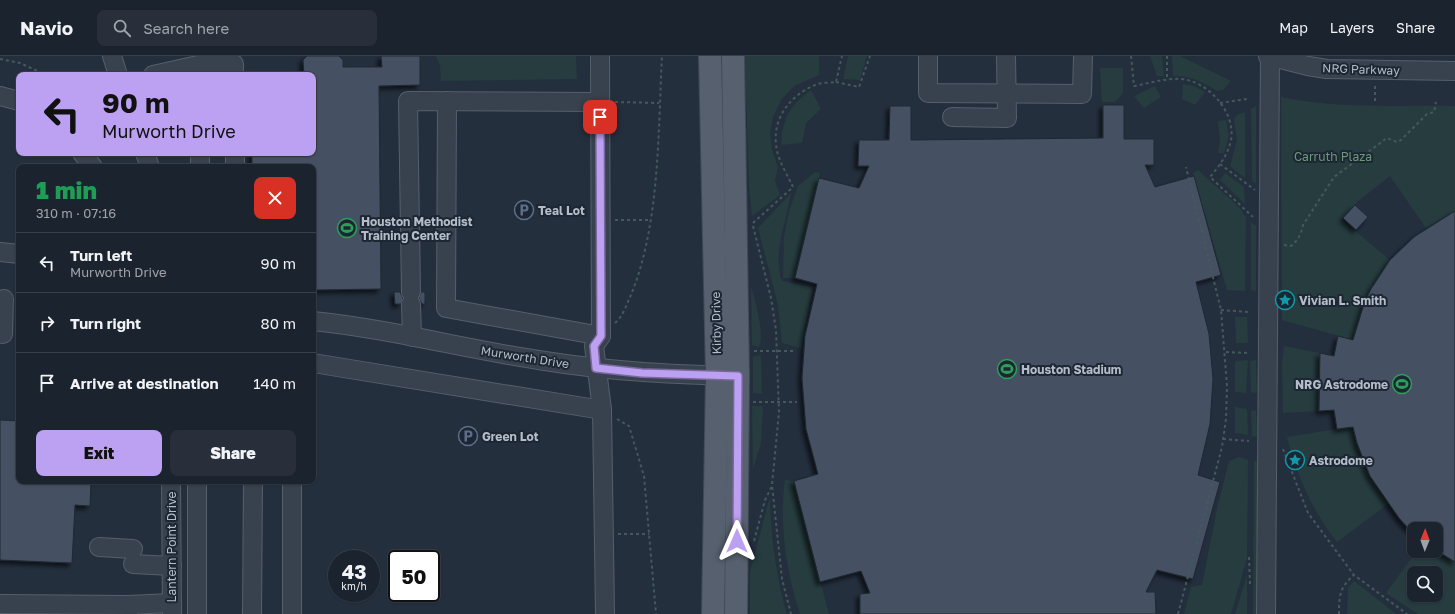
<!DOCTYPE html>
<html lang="en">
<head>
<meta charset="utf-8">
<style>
	body { margin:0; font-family:"Golos Text",sans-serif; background:#282f3a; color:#f1f3f6; height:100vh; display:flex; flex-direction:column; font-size:15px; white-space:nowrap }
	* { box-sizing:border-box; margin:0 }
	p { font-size:13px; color:#a0a4aa }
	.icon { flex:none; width:22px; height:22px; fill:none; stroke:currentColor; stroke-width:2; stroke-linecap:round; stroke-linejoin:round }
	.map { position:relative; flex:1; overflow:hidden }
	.panel { position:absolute; left:16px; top:108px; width:300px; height:320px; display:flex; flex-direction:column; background:#1b232e; border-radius:8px; box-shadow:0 1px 3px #0004,0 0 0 1px #39404a }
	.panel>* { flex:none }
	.guide { position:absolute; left:16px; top:16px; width:300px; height:84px; border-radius:8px; box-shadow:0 1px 3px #0004,0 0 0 1px #39404a; background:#bca0f2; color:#111; overflow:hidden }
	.needle { width:26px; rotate:1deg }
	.tools { position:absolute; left:1407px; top:466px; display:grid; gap:8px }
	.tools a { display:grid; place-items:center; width:36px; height:36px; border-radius:8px; background:#1b232e; box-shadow:0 1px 3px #0004,0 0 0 1px #39404a; font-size:20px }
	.speed { position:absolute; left:328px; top:494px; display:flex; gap:8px; font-size:20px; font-weight:700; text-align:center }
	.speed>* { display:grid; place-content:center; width:52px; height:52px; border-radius:50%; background:#1b232e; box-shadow:0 1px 3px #0004,0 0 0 1px #39404a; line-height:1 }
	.speed small { font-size:10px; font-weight:400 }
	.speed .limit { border:2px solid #111; border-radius:6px; background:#fff; color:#111 }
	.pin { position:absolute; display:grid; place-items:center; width:34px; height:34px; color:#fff; margin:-17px; border-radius:8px; box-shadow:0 2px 6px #0006 }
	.me { position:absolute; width:44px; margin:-22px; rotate:0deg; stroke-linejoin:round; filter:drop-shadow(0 0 3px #0008) }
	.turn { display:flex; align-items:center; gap:14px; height:84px; padding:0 20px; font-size:18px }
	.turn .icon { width:52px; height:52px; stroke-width:2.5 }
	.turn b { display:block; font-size:28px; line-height:34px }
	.round { display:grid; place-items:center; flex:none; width:42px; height:42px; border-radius:8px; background:#282f3a }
	.summary { display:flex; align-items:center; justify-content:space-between; height:68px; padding:0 20px }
	h1 { font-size:24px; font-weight:800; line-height:30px; color:#1e9e55 }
	.button { display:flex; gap:8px; margin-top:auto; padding:8px 20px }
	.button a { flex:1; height:46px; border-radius:8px; background:#bca0f2; color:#111; font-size:16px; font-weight:800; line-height:46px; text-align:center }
	.button a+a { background:#282f3a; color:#f1f3f6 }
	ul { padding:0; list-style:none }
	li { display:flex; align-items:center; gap:12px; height:60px; padding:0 20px; border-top:1px solid #39404a }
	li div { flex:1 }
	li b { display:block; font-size:15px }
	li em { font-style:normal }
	header { display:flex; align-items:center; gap:24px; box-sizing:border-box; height:56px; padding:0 20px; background:#1b232e; border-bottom:1px solid #39404a }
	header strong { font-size:19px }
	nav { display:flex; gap:22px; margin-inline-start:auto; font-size:14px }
	.search { width:280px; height:36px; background:#282f3a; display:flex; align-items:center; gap:10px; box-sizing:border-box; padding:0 14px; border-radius:8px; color:#a0a4aa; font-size:15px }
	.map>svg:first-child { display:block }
</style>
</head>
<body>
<header>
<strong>Navio</strong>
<div class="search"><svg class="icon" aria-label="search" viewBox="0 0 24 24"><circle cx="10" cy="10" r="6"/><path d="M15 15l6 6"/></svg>Search here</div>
<nav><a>Map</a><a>Layers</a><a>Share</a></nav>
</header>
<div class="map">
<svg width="1455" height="558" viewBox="0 0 1455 558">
	<defs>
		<filter id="shadow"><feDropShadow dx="-3.5" dy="3.5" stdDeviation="2" flood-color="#0009"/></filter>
	</defs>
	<rect width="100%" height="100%" fill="#242f3e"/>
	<g fill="#263c3f" fill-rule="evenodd">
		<path d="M436,0h140l1,23 -136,2 -1,-15z"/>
		<path d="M745,0h74v19l-25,11 -13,14 -8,17 -3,15 2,18 6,17 -3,14 5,14 -28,21 -3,-29z"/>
		<path d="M848,0h19l-7,24 -17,-1z"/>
		<path d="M1150,0h12l2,20h-7z"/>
		<path d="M1172,0h8l51,25 -8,9 -6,1c-14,-9 -27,-16 -44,-15z"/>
		<path d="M1100,12h23v25l-8,9h-13z"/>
		<path d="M1183,28l11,2 11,6 -10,13 -13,-6z"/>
		<path d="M1155,30l6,11 -17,11 -10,-12z"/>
		<path d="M811,34l10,19 -15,14 -4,20 -21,2c2,-27 8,-39 30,-55z"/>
		<path d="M1281,41c57,12 116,8 174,9v105l-29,17 -36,-52 -33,26 -16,17 49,41c-18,25 -29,50 -37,80l-71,-20z"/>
		<path d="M1256,50v78l-4,-3 -1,-72z"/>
		<path d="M1245,56v66l-15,-12 7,-26 -3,-21 4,-5z"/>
		<path d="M1226,64l3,16 -5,17h-6l2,-12 -2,-20z"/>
		<path d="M1198,114l42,38 6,10 -1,73 -18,-1 -34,-117z"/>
		<path d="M815,116l5,1 -25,105h-12l1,-41 5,-26 9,-25z"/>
		<path d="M1225,117l19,14 1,17 -25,-24z"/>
		<path d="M791,137c-4,28 -19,60 -9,88l31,6 -12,61 -19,-5 -4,-38 -20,-77z"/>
		<path d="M1251,166l5,4v65l-5,-1z"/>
		<path d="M751,231c4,12 14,49 8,60l-7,-2z"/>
		<path d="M1235,261h12l1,26h-12z"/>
		<path d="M1284,290l36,7 -1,58 -36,2 -1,-49z"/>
		<path d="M761,299l1,39 -9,-1v-36z"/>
		<path d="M1248,304l-2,33 -11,-1v-31z"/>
		<path d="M1256,304l1,33 -6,-1 -1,-31z"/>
		<path d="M752,350h11l-2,37 -8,26z"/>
		<path d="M1235,351l12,2 1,26 -13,-2z"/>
		<path d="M1256,354l1,26 -5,1 -1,-26z"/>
		<path d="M1353,372c7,28 18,53 35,76l-51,38c-25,-32 -40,-66 -50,-105l50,-8z"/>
		<path d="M1239,401l9,3 -1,98 -16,56h-47l7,-27 11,-2 15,-76 12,-48z"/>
		<path d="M1254,405h3l1,153h-5z"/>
		<path d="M785,424l9,1 35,133h-29c-14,-42 -21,-90 -15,-134z"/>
		<path d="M769,444h1c1,37 6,77 17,114h-37v-42z"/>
		<path d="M1436,494l19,11v53h-37l-32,-21 31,-42zM1414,517h22v22h-22z"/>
		<path d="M1247,519v39h-12z"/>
		<path d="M1354,525l42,33h-49l1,-26z"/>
	</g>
	<g fill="#455162" stroke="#1f2835" filter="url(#shadow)">
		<path d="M307,0h32l4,4v7h39l-1,-11h39v29l-41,1 2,203 -68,1v-123h-61v-14h61v-78h-9l-1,-15z"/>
		<path d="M1103,49h21v34h30v26h-9l10,22 39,-11 27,99 -25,7 13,52 4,45 -3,45 -12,51 22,7 -27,97 -36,-9 -11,22h9l1,22h-296v-20l10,-1 -9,-22 -41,11 -26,-101 24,-7 -12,-45 -4,-51 3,-42 12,-52 -22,-6 24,-100 40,10 10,-22h-11l1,-26h30l1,-34h21v34l192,-2z"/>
		<path d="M1355,149l13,12 -12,13 -13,-12z"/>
		<path d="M1455,155v351l-19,-12v-21h-27l-10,-11 -29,-42 -13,-33 -4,-16 -16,2 -3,-19 -15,1 1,-58 14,3 4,-20 15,4 11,-36 7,-15 19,-29 24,-23z"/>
		<path d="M394,236h6l3,6 -2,6h-6z"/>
		<path d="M421,236h4v12h-3l-3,-6z"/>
		<path d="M0,364l19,1v60h72l-1,25 -15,-1 -3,58 -72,-3z"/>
	</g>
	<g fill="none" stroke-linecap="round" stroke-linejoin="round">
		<g stroke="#565f6c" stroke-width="20">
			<g id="minor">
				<path d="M112,0l6,19"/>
				<path d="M600,0l1,280 -7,10 8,64 3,204"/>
				<path d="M928,0v37l154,1 1,-38"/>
				<path d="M1268,0l40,10 19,3 128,2"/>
				<path d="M153,19l45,-10 36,-1v11"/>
				<path d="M0,40l19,5"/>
				<path d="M447,45l-1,207 155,28"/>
				<path d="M952,61l55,1 -1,-62"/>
				<path d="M82,97l11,14"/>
				<path d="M145,97l5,14"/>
				<path d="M200,97v14"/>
				<path d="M235,97v14"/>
				<path d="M0,196l19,2"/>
				<path d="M411,236l-3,-191 192,1"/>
				<path d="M411,248l1,33"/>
				<path d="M313,265c78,8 155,29 232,40 62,10 123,13 184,15"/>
				<path d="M3,278l1,-35"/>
				<path d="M313,307l289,47"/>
				<path d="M171,425l1,133"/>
				<path d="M99,491l34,2"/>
				<path d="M133,508l39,2"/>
				<path d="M0,548l128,1v9"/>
				<path d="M128,549l44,-2"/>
				<path d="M197,558v-133"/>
				<path d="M252,558l1,-133"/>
				<path d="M292,558v-133"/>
				<path d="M1266,558l4,-557"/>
			</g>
		</g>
		<g stroke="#414a57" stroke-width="24">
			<g id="major">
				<path d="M710,0l7,319 -4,239"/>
				<path d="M733,0l5,320 -2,238"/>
			</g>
		</g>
		<g stroke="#44595c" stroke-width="2" stroke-dasharray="3 3" stroke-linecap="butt">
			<path d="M1131,0l3,30c16,-3 32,-8 48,-7 27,3 54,34 49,61 -3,15 -12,26 -21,37l43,40"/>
			<path d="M1167,0v23"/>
			<path d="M0,3l20,4 24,11 10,1"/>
			<path d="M93,19l9,-3"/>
			<path d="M836,26l23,5 11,-31"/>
			<path d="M1375,45v-16"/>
			<path d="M615,46l44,1"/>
			<path d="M1220,47l27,-4"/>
			<path d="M1220,108l35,26"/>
			<path d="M615,164h35"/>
			<path d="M753,167l40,-36c-6,-13 -16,-28 -17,-43 -3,-27 15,-49 39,-59 6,-3 15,-2 21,-3l6,-26"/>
			<path d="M753,170l18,72 5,32 3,82 -7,73 10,94 9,35"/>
			<path d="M1284,189l7,1c7,-6 10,-11 12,-21l31,-48 53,-39 10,4 4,-2 26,-26 7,-2 2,-10"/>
			<path d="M1221,254l28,2"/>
			<path d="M615,267c8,-7 11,-17 15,-26 30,-70 28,-165 32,-241"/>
			<path d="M754,295h41"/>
			<path d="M1226,296l23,1"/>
			<path d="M753,346h44"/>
			<path d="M617,363l12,7 15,50 12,138"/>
			<path d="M1223,383l26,2"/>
			<path d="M1283,393l25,64 46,62 53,39"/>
			<path d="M618,478h31"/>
			<path d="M754,485l11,-41 7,-14"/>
			<path d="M1249,501l1,27"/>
			<path d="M1178,558l44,-167 4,-28 1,-33 -6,-76 -35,-143"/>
			<path d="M1339,558c0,-19 1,-27 15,-39"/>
		</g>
		<use href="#minor" stroke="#38414e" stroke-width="18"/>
		<use href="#major" stroke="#56606e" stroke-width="22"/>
	</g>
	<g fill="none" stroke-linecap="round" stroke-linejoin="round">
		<g stroke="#7a689d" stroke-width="10">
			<path id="route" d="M600,61l1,219 -7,10 2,22 46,5 96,3 -1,165"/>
		</g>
		<use href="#route" stroke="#bca0f2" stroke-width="7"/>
	</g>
	<defs>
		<g id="parking-ring" transform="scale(1)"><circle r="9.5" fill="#1d2633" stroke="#5c6f8a" stroke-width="1.5"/><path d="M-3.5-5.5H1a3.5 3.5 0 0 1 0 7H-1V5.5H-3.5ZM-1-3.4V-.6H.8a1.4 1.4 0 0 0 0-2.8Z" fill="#5c6f8a"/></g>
		<g id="stadium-ring" transform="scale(1)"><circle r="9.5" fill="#1d2633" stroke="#2e9e5b" stroke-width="1.5"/><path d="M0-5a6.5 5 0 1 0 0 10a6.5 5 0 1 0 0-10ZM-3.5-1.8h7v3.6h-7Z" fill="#2e9e5b"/></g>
		<g id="sight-ring" transform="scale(1)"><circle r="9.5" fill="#1d2633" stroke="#0f9aa8" stroke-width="1.5"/><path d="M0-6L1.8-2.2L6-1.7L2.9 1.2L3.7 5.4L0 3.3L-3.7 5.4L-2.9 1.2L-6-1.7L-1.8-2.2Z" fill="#0f9aa8"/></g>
	</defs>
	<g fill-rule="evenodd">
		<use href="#parking-ring" x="524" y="154"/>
		<use href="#stadium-ring" x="347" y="172"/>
		<use href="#sight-ring" x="1285" y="244"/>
		<use href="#stadium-ring" x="1007" y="313"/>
		<use href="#stadium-ring" x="1402" y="328"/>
		<use href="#parking-ring" x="468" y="380"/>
		<use href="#sight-ring" x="1295" y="404"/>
	</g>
	<g text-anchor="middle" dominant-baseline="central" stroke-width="4" stroke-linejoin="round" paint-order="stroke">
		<g font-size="12" fill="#b4bcc9" stroke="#1d2633">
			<text transform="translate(1361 13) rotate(2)">NRG Parkway</text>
			<text transform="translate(716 267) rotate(-91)">Kirby Drive</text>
			<text transform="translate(525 301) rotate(9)">Murworth Drive</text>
			<text transform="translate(171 491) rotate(-90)">Lantern Point Drive</text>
		</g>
		<g font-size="12" fill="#6b9a76" stroke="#1d2633">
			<text x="1333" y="100">Carruth Plaza</text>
		</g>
		<g font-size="12" font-weight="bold" fill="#b4bcc9" stroke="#1d2633" text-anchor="start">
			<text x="538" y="154">Teal Lot</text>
			<text x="361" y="165">Houston Methodist<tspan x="361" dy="14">Training Center</tspan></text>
			<text x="1299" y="244">Vivian L. Smith</text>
			<text x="1021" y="313">Houston Stadium</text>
			<text x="1388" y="328" text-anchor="end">NRG Astrodome</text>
			<text x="482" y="380">Green Lot</text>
			<text x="1309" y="404">Astrodome</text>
		</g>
	</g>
</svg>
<div class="tools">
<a><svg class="needle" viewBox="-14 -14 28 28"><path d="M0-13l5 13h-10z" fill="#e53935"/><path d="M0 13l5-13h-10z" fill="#a0a4aa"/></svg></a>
<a><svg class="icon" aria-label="search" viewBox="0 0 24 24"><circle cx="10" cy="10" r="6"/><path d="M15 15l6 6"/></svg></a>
</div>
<div class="speed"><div>43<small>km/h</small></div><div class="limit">50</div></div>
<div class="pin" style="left:600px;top:61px;background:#d93025"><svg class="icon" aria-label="arrive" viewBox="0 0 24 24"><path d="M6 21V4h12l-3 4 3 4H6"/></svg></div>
<svg class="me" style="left:737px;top:485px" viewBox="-20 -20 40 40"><path d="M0-17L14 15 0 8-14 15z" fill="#bca0f2" stroke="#fff" stroke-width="4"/></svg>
<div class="guide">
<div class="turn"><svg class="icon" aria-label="left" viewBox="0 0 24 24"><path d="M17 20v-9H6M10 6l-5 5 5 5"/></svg><div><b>90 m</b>Murworth Drive</div></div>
</div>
<section class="panel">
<div class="summary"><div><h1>1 min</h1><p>310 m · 07:16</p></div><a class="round" style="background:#d93025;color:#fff"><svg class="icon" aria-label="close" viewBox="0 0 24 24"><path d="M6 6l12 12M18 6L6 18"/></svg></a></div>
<ul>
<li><svg class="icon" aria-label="left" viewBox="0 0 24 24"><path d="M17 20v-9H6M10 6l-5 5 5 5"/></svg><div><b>Turn left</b><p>Murworth Drive</p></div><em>90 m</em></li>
<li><svg class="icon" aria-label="right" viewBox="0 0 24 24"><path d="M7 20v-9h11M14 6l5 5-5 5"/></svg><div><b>Turn right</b></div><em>80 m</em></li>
<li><svg class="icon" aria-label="arrive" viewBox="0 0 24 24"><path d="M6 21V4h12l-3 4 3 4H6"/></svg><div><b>Arrive at destination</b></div><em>140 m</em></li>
</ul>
<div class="button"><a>Exit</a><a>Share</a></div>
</section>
</div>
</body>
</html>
